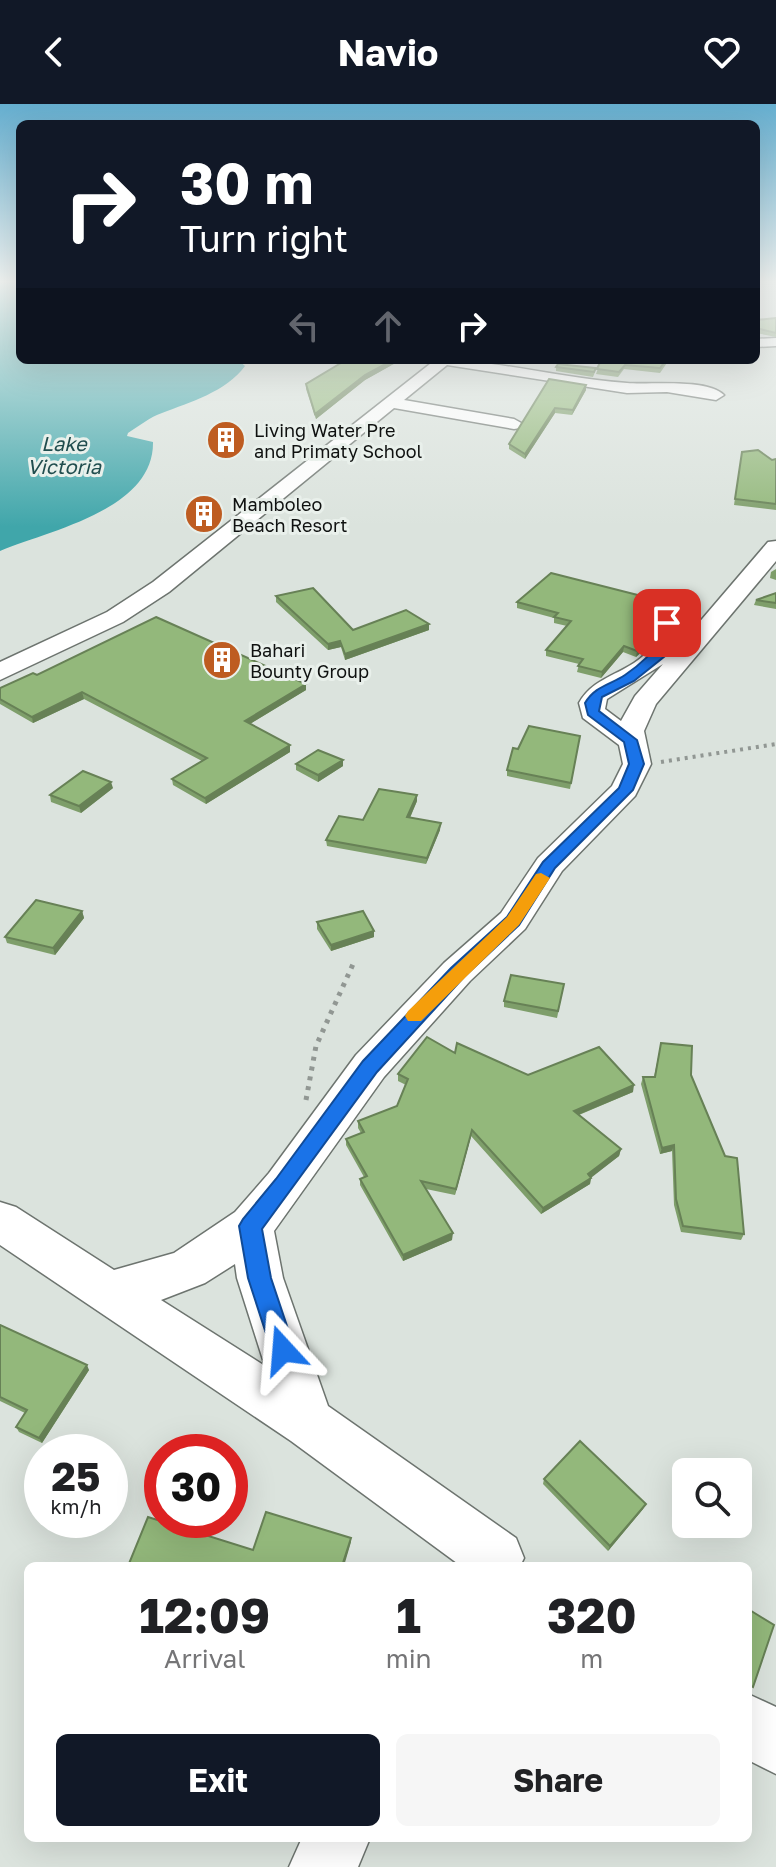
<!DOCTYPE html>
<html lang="en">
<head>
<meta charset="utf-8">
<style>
	body { margin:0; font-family:"Golos Text",sans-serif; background:#f6f6f6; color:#202124; height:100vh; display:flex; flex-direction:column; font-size:30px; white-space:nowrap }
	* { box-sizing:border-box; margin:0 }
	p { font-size:26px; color:#757577 }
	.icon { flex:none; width:44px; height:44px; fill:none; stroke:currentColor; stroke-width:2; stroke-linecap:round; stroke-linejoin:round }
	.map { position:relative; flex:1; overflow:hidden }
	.side { position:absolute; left:24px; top:1458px; width:728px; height:280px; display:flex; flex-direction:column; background:#fff; border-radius:12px; box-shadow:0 8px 32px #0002 }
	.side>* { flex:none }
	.top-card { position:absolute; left:16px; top:16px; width:744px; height:244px; border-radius:12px; box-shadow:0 8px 32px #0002; background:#111827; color:#fff; overflow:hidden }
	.fabs { position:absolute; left:672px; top:1354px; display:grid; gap:16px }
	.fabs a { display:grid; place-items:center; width:80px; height:80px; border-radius:12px; background:#fff; box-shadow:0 8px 32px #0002; font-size:40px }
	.speed { position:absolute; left:24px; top:1330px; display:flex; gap:16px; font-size:40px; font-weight:700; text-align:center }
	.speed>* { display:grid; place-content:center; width:104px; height:104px; border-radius:50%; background:#fff; box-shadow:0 8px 32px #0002; line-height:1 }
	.speed small { font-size:20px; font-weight:400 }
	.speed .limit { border:12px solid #d22; background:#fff; color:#111 }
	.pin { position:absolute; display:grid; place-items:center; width:68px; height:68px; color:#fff; margin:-34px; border-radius:16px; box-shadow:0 4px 12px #0006 }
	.me { position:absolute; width:88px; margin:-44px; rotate:341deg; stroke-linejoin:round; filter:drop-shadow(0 0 6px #0008) }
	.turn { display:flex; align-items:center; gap:28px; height:168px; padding:0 32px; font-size:36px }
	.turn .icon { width:104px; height:104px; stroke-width:2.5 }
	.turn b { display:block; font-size:56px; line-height:68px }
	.lanes { display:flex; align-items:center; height:76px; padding:0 32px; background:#0003; justify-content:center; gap:40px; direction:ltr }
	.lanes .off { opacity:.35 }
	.eta { display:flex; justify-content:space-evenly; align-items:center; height:136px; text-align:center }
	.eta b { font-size:48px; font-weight:700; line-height:56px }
	.primary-button { display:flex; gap:16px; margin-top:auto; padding:16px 32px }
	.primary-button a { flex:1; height:92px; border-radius:12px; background:#111827; color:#fff; font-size:32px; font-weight:700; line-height:92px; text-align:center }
	.primary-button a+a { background:#f6f6f6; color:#202124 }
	header { display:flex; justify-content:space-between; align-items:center; height:104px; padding:0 32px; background:#111827; color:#fff; font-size:36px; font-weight:700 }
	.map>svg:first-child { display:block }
</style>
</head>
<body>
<header><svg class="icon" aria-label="back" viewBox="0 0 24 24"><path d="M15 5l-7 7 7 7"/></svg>Navio<svg class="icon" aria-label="heart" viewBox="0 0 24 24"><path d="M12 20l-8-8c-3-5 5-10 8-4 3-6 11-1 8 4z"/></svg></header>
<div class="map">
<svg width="776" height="1763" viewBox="0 0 776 1763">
	<rect width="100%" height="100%" fill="#dbe3dd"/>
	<path fill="#40a6aa" d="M0,176h20v80h218l7,6c-19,26 -55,36 -83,47 -12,4 -23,13 -34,20l-1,3 26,6c1,68 -103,88 -153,109z"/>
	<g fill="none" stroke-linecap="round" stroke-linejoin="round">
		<g stroke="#6d746f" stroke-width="3">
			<g id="minor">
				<path d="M776,234v8l-20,1v-8z"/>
				<path d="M435,256c65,0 127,19 192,23 24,2 79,-5 97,12l-8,5 -49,-8 -40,1 -180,-28 -43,35 110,19 9,5 -3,4 -6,1 -120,-21 -225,184 -46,30 -123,58v-18l107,-50 46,-30z"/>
				<path d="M776,437v20l-120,143 -12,27 7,33 -16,32 -73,75 -37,58 -55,52 -86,96 -110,154 9,47 45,128 188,132 8,20 -4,8h-59l-170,-125 -291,-196v-43l16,5 98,63 60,-17 61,-41 34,-39 87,-118 88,-92 57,-50 37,-55 74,-72 11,-22 -4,-19 -36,-27 -4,-15c12,-22 35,-27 55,-40 13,-8 21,-21 30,-33l-17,-7 -4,-5 4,-5c16,-4 32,4 41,17l-15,23 95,-111zM663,560l-28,32 -14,25 -16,-12 2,-10zM235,1160l2,14 28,88 -104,-66 44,-17z"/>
				<path d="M748,1590l28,13v67l-28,-14z"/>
				<path d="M302,1734h68l-12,29h-69z"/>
			</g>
		</g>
		<path stroke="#919793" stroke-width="4" stroke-dasharray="3 5" stroke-linecap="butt" d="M661,658l115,-18"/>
		<path stroke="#919793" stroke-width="5" stroke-dasharray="4 6" stroke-linecap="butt" d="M306,996l10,-54 38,-84"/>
		<use href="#minor" fill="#fff" fill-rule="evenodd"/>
	</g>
	<g fill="#7e9e6a">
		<path d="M776,214v19l-20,-4v-13z"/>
		<path d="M601,256h68l-9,13 -36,-4 -6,8 -22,-3z"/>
		<path d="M399,257l-34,19 -49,39 -10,-30v-5z"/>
		<path d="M556,263l39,5 -2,5 -37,-6z"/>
		<path d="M549,275l37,11 -14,25 -17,-2 -30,46 -16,-10v-5z"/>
		<path d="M742,348l30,8 4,-1v51l-42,-5z"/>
		<path d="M776,465v11l-6,-2 1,-6z"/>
		<path d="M551,469l138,35 -1,6 -6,5 -17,-9h-18l-3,5 16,10 -1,6 -11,15 -12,11 -13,-5 -22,26 -24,-6 2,-8 -33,-8v-6l21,-24 -13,-3v-5l-37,-10v-6z"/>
		<path d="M776,489v16l-22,-4 2,-5z"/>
		<path d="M276,492l77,34h76l-84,30 -4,-13 -13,3 -52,-48z"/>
		<path d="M37,571l269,9v6l-56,34 40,28 -84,52 -33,-19 -1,-6 30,-18 -118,-62 -51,24 -33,-19v-16z"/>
		<path d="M580,632l-10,53 -63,-13v-6l11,-21z"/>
		<path d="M343,656v6l-25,16 -22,-12v-6z"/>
		<path d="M113,684l-32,25 -30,-11 -1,-7z"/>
		<path d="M417,697l-7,17 30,12 -14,34 -99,-18 -1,-6 37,-20z"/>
		<path d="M82,807l2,7 -29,37 -48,-12 -2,-6z"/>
		<path d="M317,818l57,15 -43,14 -14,-22z"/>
		<path d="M564,880l-7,34 -53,-11v-6z"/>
		<path d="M661,939l30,32 53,159 -3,6 -60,-8 -7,-27 -2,-54 -12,3 -19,-70 2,-7h11z"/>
		<path d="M455,949l73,22 105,17 -54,23 42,34 -2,7 -28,21 -1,7 -49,30 -70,-78 -16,59 -29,-6 26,51 -49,21 -43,-76v-6l4,-2 -18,-32v-6l15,-6 -3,-5v-7l39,-15 9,-21 -8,-4v-7z"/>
		<path d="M0,1221l89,45 -47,73 -23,-11 -3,-5 9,-14 -25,-12z"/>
		<path d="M544,1375l99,30 -35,42 -65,-67z"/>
	</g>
	<g fill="#678156">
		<path d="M393,256h6v1l-34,19 -49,39 -1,-5 50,-39z"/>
		<path d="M586,281v5l-14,25 1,-5z"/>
		<path d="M555,304v5l-30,46v-5z"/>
		<path d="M689,504l-1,6 -6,5 1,-6z"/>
		<path d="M429,520v6l-84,30v-6z"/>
		<path d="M660,521l-1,6 -11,15 -12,11 1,-6z"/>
		<path d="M340,537l1,6 -13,3v-6z"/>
		<path d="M624,542l-1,6 -22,26 1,-6z"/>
		<path d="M306,580v6l-61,37v-6z"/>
		<path d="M82,588l2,7 -51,24 -1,-6z"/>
		<path d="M290,641v7l-84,52 -1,-6z"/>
		<path d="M343,656v6l-25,16v-7z"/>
		<path d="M111,678l2,6 -32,25 -2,-7z"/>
		<path d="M417,691v6l-10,23v-7z"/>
		<path d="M441,719l-1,7 -14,34 1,-6z"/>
		<path d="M82,807l2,7 -29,37 -2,-7z"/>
		<path d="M374,827v6l-43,14v-6z"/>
		<path d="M634,981l-1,7 -60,25 1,-6z"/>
		<path d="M472,1026l-1,6 -16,59 1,-6z"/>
		<path d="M674,1041l-2,6 -12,3 2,-6z"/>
		<path d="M621,1045l-2,7 -32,25 1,-7z"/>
		<path d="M591,1074l-1,6 -49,30 2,-6z"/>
		<path d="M453,1129l-1,7 -49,21v-6z"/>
		<path d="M87,1261l2,5 -47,73 -3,-5z"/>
		<path d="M646,1400l-3,5 -35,42 2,-5z"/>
		<path d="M351,1434v4l-7,24h-2z"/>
	</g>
	<g fill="#93b87b" stroke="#678156" stroke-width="2">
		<path d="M776,214v15l-20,-5v-8z"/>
		<path d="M346,256h47l-28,15 -50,39 -9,-30z"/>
		<path d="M601,256h65l-6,8 -35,-3 -6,7 -22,-3z"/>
		<path d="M558,260l38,4 -2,4 -38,-5z"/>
		<path d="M549,275l37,6 -13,25 -18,-2 -30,46 -16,-10z"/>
		<path d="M758,346l14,10 4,-1v45l-41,-5 7,-47z"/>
		<path d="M551,469l138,35 -6,5 -17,-9h-18l-6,10 18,11 -11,15 -12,11 -13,-5 -22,26 -24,-6 5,-7 -37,-9 25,-29 -17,-4 4,-4 -41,-11z"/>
		<path d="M313,484l40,42 53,-20 23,14 -84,30 -5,-13 -12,3 -52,-48z"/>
		<path d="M776,489v10l-20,-3z"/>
		<path d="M156,513l150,67 -61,37 45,24 -85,53 -33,-19 35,-21 -125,-66 -50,25 -32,-18v-11l33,-15 4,2z"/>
		<path d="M529,622l51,10 -9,47 -64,-13 6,-22 5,1z"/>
		<path d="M318,646l25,10 -25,15 -22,-11z"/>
		<path d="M83,667l28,11 -32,24 -29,-11z"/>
		<path d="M379,685l38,6 -10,22 34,6 -14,35 -101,-18 13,-24 24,4z"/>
		<path d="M36,796l46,11 -29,37 -48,-11z"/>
		<path d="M363,807l11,20 -43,14 -14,-23z"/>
		<path d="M511,871l53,9 -6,27 -54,-10z"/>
		<path d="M427,933l28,16 2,-10 71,32 71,-28 35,38 -60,26 47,38 -33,25 3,4 -48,30 -71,-78 -16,59 -35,-8 32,52 -50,22 -43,-76 7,-3 -21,-37 18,-7 -6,-11 39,-15 11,-27 -10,-5z"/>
		<path d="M661,939l31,3 -1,29 34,81 12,2 7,76 -61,-8 -7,-27 -2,-54 -12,3 -19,-71h12z"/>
		<path d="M0,1221l87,40 -48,73 -23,-11 11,-17 -27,-13z"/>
		<path d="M580,1337l66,63 -36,42 -66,-67z"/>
		<path d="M266,1408l85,26 -9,28h-214l20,-49 105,33z"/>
		<path d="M748,1505l26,16 -21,62 -5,-3z"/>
	</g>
	<linearGradient id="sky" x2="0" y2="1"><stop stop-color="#65aecf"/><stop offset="0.42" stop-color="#eff2f0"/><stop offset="1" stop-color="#eff2f0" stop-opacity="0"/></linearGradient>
	<rect width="776" height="423" fill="url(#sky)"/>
	<path fill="#1a73e8" stroke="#114b97" stroke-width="2" d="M663,516h9l10,10 -17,26 -31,25 -32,16 -3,14 38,29 7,24 -11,26 -78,78 -36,57 -55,52 -87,95 -115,157 9,49 24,72 -4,8 -8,4 -9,-4 -26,-80 -9,-52 4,-7 33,-40 87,-118 88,-93 56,-51 36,-55 76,-74 10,-24 -5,-22 -36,-27 -3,-12c10,-17 25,-18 40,-28 18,-12 32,-27 45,-44l-9,-8z"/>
	<path fill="#f59e0b" d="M541,769l9,5 -31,47 -98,96h-13l-3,-5 3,-5 99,-94 29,-43z"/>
	<defs>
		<g id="building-disc" transform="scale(2)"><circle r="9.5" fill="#be5c21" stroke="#e9f0eb"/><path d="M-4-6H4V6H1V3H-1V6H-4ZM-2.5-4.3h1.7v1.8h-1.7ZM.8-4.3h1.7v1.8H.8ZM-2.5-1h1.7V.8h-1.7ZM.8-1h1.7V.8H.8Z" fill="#fff"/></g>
	</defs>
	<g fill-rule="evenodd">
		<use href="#building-disc" x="226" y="336"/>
		<use href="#building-disc" x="204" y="410"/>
		<use href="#building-disc" x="222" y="556"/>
	</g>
	<g text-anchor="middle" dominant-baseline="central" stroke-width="6" stroke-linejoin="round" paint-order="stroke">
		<g font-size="18" fill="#0f1110" stroke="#e9f0eb" text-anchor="start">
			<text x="254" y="326">Living Water Pre<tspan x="254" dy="21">and Primaty School</tspan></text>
			<text x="232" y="400">Mamboleo<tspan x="232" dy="21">Beach Resort</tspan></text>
			<text x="250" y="546">Bahari<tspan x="250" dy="21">Bounty Group</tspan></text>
		</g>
		<g font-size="20" font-style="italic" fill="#204d4e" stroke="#e9f0eb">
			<text x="64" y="339">Lake<tspan x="64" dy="23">Victoria</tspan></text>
		</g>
	</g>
</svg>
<div class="fabs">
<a><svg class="icon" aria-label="search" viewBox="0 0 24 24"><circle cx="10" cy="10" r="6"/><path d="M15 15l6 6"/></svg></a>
</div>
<div class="speed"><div>25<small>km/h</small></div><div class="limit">30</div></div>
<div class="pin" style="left:667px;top:519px;background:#d93025"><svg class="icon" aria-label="arrive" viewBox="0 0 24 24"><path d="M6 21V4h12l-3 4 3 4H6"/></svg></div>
<svg class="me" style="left:283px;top:1246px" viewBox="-20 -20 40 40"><path d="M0-17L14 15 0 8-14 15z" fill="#1a73e8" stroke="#fff" stroke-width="4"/></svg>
<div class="top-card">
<div class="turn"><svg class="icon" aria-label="right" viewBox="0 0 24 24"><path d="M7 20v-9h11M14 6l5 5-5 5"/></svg><div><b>30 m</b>Turn right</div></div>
<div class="lanes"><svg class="icon off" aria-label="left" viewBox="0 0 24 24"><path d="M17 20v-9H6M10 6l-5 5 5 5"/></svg><svg class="icon off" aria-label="ahead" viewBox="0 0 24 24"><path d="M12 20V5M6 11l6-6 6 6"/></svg><svg class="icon" aria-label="right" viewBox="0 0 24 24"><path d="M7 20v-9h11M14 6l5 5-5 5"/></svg></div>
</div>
<section class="side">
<div class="eta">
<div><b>12:09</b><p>Arrival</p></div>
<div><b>1</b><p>min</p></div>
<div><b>320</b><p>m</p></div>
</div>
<div class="primary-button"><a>Exit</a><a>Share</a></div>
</section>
</div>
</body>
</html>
